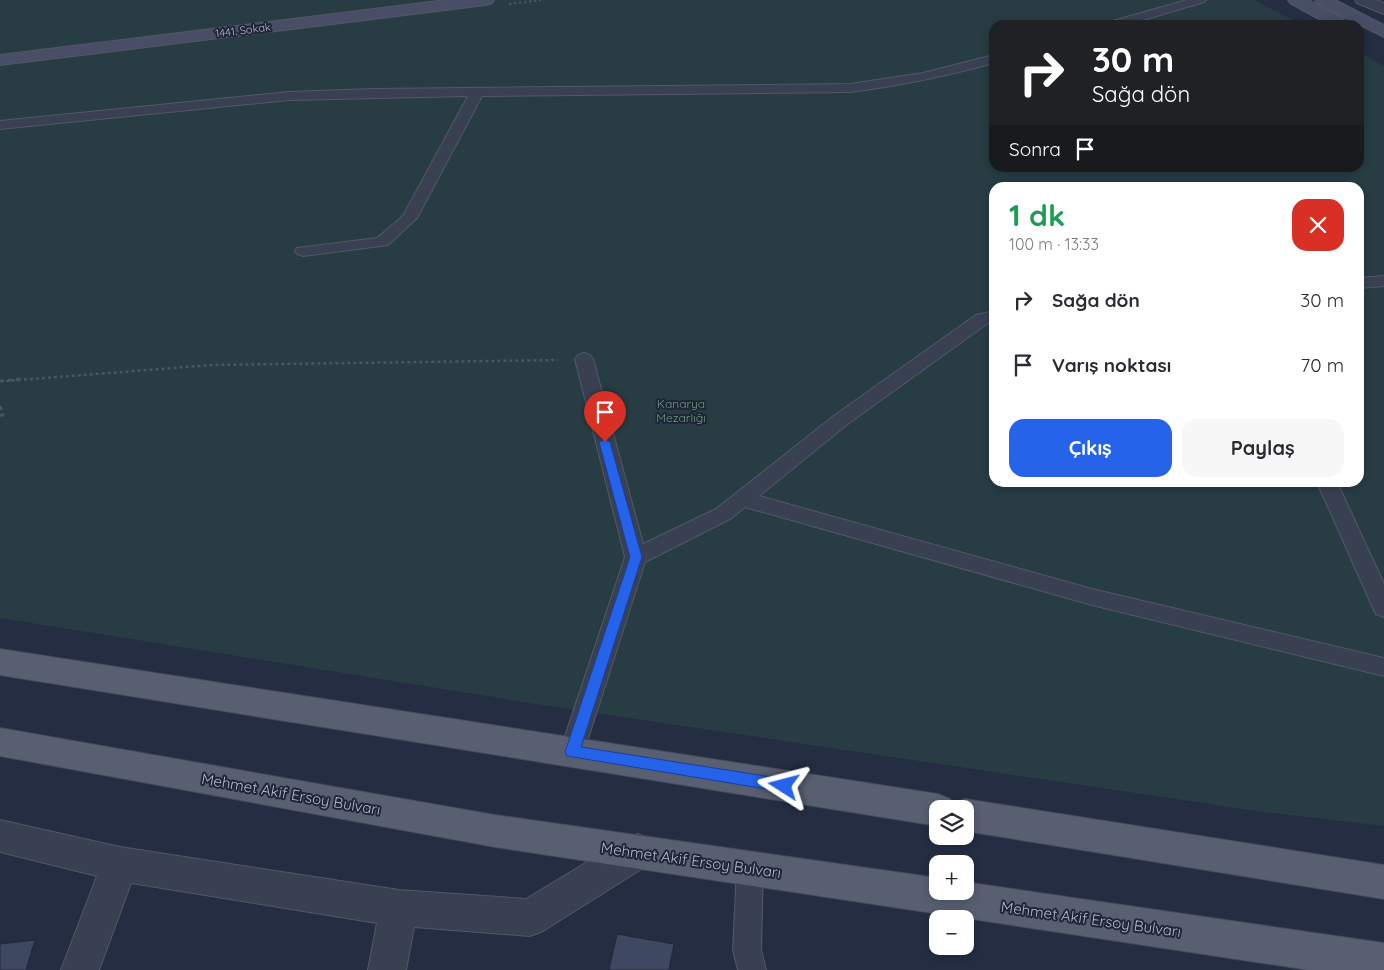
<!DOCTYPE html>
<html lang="tr">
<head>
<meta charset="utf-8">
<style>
	body { margin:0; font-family:Quicksand,sans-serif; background:#f7f7f7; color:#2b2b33; height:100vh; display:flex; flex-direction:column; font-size:19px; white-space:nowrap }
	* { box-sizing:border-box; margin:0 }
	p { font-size:16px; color:#7c7c81 }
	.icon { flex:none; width:28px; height:28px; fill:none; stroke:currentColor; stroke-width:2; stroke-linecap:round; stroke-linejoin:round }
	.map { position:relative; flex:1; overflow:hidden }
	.sheet { position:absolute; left:989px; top:182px; width:375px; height:305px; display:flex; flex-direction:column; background:#fff; border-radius:15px; box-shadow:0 2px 8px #0003 }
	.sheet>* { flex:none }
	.guide { position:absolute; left:989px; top:20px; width:375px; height:152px; border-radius:15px; box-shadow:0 2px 8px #0003; background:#202124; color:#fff; overflow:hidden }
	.buttons { position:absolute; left:929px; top:800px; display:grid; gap:10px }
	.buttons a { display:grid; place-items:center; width:45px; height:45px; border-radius:10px; background:#fff; box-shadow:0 2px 8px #0003; font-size:25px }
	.pin { position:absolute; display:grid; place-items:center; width:42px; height:42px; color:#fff; margin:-51px -21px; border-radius:50% 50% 50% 0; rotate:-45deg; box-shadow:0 0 5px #0007 }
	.pin .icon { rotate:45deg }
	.me { position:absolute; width:55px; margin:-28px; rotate:279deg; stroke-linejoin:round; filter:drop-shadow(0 0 4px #0008) }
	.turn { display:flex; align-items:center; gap:18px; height:105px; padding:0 20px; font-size:22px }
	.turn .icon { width:65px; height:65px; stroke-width:2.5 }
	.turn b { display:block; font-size:35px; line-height:42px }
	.then { display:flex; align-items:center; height:48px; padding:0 20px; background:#0003; gap:10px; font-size:19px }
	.round { display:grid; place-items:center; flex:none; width:52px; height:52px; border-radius:15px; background:#f7f7f7 }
	.overview { display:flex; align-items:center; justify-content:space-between; height:85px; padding:0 20px }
	h1 { font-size:30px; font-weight:800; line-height:38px; color:#1e9e55 }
	.button { display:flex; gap:10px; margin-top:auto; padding:10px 20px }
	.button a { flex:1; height:58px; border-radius:15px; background:#2563eb; color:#fff; font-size:20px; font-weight:800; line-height:58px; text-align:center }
	.button a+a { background:#f7f7f7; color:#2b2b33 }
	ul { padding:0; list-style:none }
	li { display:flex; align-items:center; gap:15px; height:65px; padding:0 20px }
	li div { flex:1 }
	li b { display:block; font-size:19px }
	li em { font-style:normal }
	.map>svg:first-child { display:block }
</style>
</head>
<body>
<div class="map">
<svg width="1384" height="970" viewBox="0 0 1384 970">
	<rect width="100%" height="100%" fill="#242d42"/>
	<path fill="#273c43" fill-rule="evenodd" d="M0,0h1254l49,25h-309v143h365v-116l25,14v760l-121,-14 -721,-107 -542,-87zM994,188h365v294h-365z"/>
	<g fill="#3e4860" stroke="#202739">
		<path d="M617,934l57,10 -5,26h-60z"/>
		<path d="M35,940l-9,30h-26v-26z"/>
	</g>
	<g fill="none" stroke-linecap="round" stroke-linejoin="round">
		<g stroke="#515869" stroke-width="2">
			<g id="lane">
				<path d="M1187,0h19l-2,2 -78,23h-19l2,-3z"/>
				<path d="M994,55v8c-48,13 -95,23 -144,29l-368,4 -65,122 -29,27 -85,11 -6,-2 -2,-3 2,-3 80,-10 26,-22 65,-120 -179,4 -289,29v-8l289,-29 85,-3 476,-5 73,-11z"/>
				<path d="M1384,276v10l-25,2v-10z"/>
				<path d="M994,311v10l-6,2 -139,100 -90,73 333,93 292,69v18l-292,-71 -347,-98 -15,12 -85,43 -61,189 -3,8 -9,3 -9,-3 -3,-8 65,-194 -50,-198 3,-4 6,-2 6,2 3,4 50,185 73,-35 119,-94 141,-100z"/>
				<path d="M1317,482h20l47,102v33l-8,-3 -3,-6z"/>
				<path d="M750,856l9,3 4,9 -2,82 5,20h-28l-5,-20 4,-82 4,-9z"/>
			</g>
		</g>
		<g stroke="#515869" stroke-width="2">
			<g id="street">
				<path d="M1355,0h22l7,3v11l-27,-11z"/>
				<path d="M0,820l120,27 279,43 127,9 99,-60 13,-5 13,5 5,12 -5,12 -108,68 -13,5 -116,-9 -8,43h-38l9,-47 -246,-40 -32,87h-38l36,-94 -97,-24z"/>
			</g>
		</g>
		<g stroke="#515869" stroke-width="2">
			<g id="secondary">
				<path d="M447,0h47l-2,3 -6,2 -486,60v-10z"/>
				<path d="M1288,0h20l35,18 2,4 -2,3h-13l-40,-22z"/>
				<path d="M1315,0h20l49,25v12l-67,-34z"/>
			</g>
		</g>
		<g stroke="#43495b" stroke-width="2">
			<g id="primary">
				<path d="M0,649l938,145 12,5 3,5 12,-5 419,66v34l-419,-68v-22h-27v17l-938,-151z"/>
				<path d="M0,728l495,87 443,63v13h27v-9l419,61v27h-75l-814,-123 -495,-91z"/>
			</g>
		</g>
		<path stroke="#455960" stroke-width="2" stroke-dasharray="2.5 2.5" stroke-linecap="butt" d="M509,4l33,-4"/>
		<path stroke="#455960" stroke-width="2.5" stroke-dasharray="3 3" stroke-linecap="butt" d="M6,381l206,-16 346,-5"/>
		<g stroke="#455960" stroke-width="3" stroke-dasharray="4 4" stroke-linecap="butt">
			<path d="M0,381l23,-2"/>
			<path d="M0,406l3,8 -3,3"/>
		</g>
		<use href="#lane" fill="#394051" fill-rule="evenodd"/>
		<use href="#street" fill="#394051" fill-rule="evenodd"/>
		<use href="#secondary" fill="#474e65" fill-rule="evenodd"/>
		<use href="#primary" fill="#575f71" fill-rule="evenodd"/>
	</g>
	<path fill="#2563eb" stroke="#184099" d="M605,439l5,3 32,115 -61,190 203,32 5,2 2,5 -2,4 -5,2 -217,-36 -2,-4 65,-195 -31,-115z"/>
	<g text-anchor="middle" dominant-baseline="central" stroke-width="4" stroke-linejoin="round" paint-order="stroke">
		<g font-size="11" fill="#b6bbcc" stroke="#1e2537">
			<text transform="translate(243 30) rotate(-7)">1441. Sokak</text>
		</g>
		<g font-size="12" fill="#6c9e7d" stroke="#1e2537">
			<text x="681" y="403">Kanarya<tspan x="681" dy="14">Mezarlığı</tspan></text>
		</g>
		<g font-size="15" fill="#b6bbcc" stroke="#1e2537">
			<text transform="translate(291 794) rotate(10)">Mehmet Akif Ersoy Bulvarı</text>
			<text transform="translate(691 860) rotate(8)">Mehmet Akif Ersoy Bulvarı</text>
			<text transform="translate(1091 919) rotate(8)">Mehmet Akif Ersoy Bulvarı</text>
		</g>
	</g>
</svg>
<div class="buttons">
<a><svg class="icon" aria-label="layers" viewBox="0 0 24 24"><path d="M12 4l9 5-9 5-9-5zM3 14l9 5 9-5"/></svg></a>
<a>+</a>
<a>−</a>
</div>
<div class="pin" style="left:605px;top:442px;background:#d93025"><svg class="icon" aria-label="arrive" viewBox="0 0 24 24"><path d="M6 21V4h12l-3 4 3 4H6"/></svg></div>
<svg class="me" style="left:784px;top:786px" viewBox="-20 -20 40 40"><path d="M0-17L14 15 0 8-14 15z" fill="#2563eb" stroke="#fff" stroke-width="4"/></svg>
<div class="guide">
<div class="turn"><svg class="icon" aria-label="right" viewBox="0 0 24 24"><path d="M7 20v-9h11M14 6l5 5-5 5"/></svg><div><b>30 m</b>Sağa dön</div></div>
<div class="then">Sonra<svg class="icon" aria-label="arrive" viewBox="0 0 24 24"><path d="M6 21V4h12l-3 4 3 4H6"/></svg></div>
</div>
<section class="sheet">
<div class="overview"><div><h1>1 dk</h1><p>100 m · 13:33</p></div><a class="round" style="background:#d93025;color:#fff"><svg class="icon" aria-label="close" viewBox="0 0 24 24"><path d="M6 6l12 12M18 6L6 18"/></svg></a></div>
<ul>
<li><svg class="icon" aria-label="right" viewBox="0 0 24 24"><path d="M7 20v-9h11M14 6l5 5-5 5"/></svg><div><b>Sağa dön</b></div><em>30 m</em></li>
<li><svg class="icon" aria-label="arrive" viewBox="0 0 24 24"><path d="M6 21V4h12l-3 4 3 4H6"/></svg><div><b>Varış noktası</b></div><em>70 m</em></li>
</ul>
<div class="button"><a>Çıkış</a><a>Paylaş</a></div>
</section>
</div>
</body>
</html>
